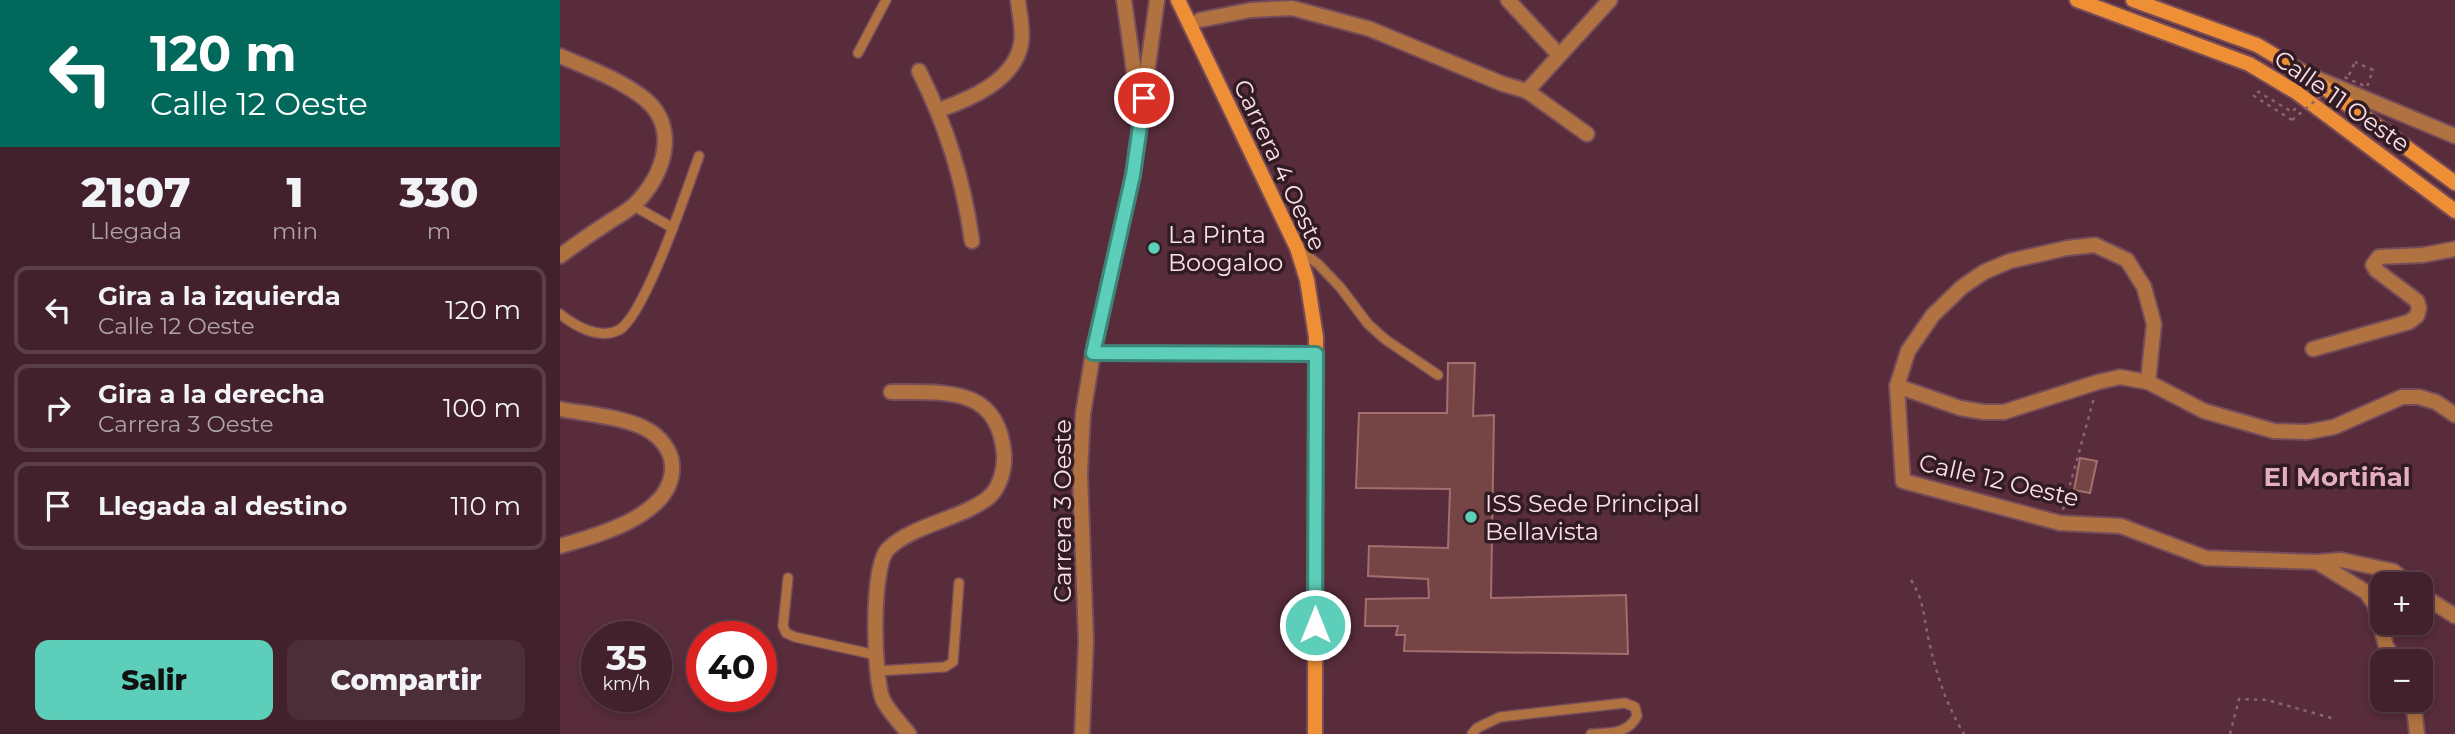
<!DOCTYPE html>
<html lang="es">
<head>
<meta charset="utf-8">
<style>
	body { margin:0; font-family:Montserrat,sans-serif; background:#4c2e38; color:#f1f3f6; height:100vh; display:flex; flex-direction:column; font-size:26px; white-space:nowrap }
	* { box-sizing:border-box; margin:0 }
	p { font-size:23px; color:#aea3a9 }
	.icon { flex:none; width:38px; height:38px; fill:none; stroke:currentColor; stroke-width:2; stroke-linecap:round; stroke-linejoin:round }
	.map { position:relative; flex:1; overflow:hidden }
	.panel { display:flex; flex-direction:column; background:#42212c; width:560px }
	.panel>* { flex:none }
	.top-card { background:#00695c; color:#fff; overflow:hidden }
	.tools { position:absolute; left:1810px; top:572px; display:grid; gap:14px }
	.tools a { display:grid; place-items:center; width:63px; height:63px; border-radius:14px; background:#42212c; box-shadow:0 4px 10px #0003,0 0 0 2px #5a3e48; font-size:35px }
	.speed { position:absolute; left:21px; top:621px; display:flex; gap:14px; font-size:35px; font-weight:700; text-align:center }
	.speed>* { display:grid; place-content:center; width:91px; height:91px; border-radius:50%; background:#42212c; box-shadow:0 4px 10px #0003,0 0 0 2px #5a3e48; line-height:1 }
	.speed small { font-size:18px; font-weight:400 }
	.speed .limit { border:10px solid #d22; background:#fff; color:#111 }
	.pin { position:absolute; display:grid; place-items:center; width:60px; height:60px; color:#fff; margin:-30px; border:4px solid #fff; border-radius:50%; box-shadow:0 2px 7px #0007 }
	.me { position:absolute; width:77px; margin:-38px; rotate:0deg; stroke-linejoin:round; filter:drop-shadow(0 0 5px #0008) }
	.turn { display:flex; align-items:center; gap:24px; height:147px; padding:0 35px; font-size:32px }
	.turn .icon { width:91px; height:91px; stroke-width:2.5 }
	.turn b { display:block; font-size:49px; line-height:60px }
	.eta { display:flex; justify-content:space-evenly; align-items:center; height:119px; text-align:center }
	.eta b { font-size:42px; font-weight:800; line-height:49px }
	.cta { display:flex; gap:14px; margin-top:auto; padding:14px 35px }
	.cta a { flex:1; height:80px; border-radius:14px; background:#5dceb9; color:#111; font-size:28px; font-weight:800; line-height:80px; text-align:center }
	.cta a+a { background:#4c2e38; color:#f1f3f6 }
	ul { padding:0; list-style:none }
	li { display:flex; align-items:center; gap:21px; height:88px; margin:0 14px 10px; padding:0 21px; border:4px solid #5a3e48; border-radius:14px }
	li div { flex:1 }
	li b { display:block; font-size:26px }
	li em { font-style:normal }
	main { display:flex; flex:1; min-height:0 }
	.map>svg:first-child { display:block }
</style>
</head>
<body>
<main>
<section class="panel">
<div class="top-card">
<div class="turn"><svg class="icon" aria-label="left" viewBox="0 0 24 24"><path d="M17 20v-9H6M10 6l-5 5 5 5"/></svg><div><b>120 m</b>Calle 12 Oeste</div></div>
</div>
<div class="eta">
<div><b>21:07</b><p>Llegada</p></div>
<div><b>1</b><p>min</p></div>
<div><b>330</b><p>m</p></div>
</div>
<ul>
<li><svg class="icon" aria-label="left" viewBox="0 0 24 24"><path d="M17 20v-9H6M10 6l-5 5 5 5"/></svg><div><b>Gira a la izquierda</b><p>Calle 12 Oeste</p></div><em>120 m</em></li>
<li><svg class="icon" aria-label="right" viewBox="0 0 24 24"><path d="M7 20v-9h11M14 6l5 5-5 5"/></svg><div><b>Gira a la derecha</b><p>Carrera 3 Oeste</p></div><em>100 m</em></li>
<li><svg class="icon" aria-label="arrive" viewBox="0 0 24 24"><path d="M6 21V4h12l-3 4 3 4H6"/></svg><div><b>Llegada al destino</b></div><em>110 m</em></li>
</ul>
<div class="cta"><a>Salir</a><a>Compartir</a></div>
</section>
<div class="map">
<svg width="1895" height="734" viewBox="0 0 1895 734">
	<rect width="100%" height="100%" fill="#582c3b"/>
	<g fill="#754546" stroke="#a36e6e" stroke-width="2">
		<path d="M888,363h27l-2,53 21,-1 -3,183 135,-3 2,59 -224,-3 1,-16h-9l2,-9h-33l1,-27 63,-1 -1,-19 -60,-3 1,-30 79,2 2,-59 -94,-1 3,-75h88z"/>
		<path d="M1520,458l17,3 -7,32 -16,-3z"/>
	</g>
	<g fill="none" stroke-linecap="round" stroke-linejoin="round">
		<g stroke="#764c5a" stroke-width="12">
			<g id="lane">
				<path d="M298,53l28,-53"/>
				<path d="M74,206l39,22"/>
				<path d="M738,249l20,15 22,23 28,37 18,16 52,35"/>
				<path d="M0,314c15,12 39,26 59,16 26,-15 68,-141 80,-174"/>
				<path d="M228,578l-5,48 3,7 9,4 81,18"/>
				<path d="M316,671l69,-4 8,-5 6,-79"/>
				<path d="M912,734l5,-6 23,-11 125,-14 10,4 2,9c-9,18 -27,17 -46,18"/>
			</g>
		</g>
		<g stroke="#764c5a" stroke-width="18">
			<g id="street">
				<path d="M564,0l14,100"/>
				<path d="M948,0l51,55"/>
				<path d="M640,20l51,-10 41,-2 78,21 133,55 24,7 60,43"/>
				<path d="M0,56c28,12 62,24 86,44 34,29 17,77 -11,104 -7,7 -17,12 -26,18 -17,11 -33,22 -49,34"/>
				<path d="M359,71c28,56 44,108 53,170"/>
				<path d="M1751,76l144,60"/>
				<path d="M967,91l83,-91"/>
				<path d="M379,110c31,-11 75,-29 82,-66 3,-13 -2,-31 -3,-44"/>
				<path d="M1753,349l96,-27 8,-6 2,-8 -2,-7 -41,-31 -3,-5 6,-8 44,-2 32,-6"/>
				<path d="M533,353l223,1"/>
				<path d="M1588,382l6,-58 -10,-37 -17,-27 -32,-15 -28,3 -57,13 -26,11 -22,15 -29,28 -25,36 -11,35 6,95 157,42 61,3 85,32 111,4 24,-2 52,11 16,13"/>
				<path d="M1337,386l63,22 24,4h20l94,-30 22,-5 28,5 56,29 70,20 33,1 27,-5 68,-30h17l17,5 19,13"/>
				<path d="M331,392c54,1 107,-7 113,62 1,15 -4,34 -16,44 -27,21 -76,27 -100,51 -17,17 -15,128 -5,151 6,12 18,24 26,34"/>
				<path d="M0,409c26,5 66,8 88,21 12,7 23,20 24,34 4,51 -74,71 -112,82"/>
				<path d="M1757,562l49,30 9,13 11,41 10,16"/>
				<path d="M1860,594l35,22"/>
				<path d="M1851,700l4,16 2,18"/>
				<path d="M522,734l4,-93 -6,-168 3,-59 10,-61 40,-178 24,-175"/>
			</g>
		</g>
		<g stroke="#764c5a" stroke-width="18">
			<g id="secondary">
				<path d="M618,0l119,248 10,32 9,57 -1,397"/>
				<path d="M1517,0l172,64 47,28 159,119"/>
				<path d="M1573,0l124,45 49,29 149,109"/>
			</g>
		</g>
		<g stroke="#8a6370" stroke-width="2.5" stroke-dasharray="3.5 5" stroke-linecap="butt">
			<path d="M1789,75l6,-13"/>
			<path d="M1732,120l-38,-24 3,-5 35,21 4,-4"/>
			<path d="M1503,510l31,-112"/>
			<path d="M1351,580c13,21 12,33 17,57 8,36 17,65 36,97"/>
			<path d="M1670,734l9,-35 28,1 68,19"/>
		</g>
		<use href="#lane" stroke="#af7240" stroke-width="9"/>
		<use href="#street" stroke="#af7240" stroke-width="14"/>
		<use href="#secondary" stroke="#ee8e35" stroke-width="14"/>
		<path stroke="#8a6370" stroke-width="2.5" stroke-dasharray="3.5 5" stroke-linecap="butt" d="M1732,120l52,-43 23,10 6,-17 -18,-8"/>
	</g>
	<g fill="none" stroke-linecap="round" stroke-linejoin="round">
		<g stroke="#3c8678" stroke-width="18">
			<path id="route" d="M584,98l-11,77 -40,178 223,1 -1,271"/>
		</g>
		<use href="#route" stroke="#5dceb9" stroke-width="12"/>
	</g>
	<g fill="#5dceb9" stroke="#311c23" stroke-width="2.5">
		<circle cx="594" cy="248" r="7"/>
		<circle cx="911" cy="517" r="7"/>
	</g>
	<g text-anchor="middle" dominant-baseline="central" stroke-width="7" stroke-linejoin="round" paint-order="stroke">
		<g font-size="24" fill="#fcdee7" stroke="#311c23">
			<text transform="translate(1782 101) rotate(35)">Calle 11 Oeste</text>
			<text transform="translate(720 165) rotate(65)">Carrera 4 Oeste</text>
			<text transform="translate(1439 480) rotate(13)">Calle 12 Oeste</text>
			<text transform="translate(502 511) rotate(-90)">Carrera 3 Oeste</text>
		</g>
		<g font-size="24" fill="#fcdee7" stroke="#311c23" text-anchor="start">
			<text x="608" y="234">La Pinta<tspan x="608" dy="28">Boogaloo</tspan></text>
			<text x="925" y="503">ISS Sede Principal<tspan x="925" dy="28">Bellavista</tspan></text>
		</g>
		<g font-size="26" font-weight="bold" fill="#e5aebf" stroke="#311c23">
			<text x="1777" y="477">El Mortiñal</text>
		</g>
	</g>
</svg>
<div class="tools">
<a>+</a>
<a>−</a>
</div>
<div class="speed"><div>35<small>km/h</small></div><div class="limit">40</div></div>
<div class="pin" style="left:584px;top:98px;background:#d93025"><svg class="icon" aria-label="arrive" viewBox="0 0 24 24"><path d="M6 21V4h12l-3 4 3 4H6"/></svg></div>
<svg class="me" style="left:755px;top:625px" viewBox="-20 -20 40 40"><circle r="17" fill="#5dceb9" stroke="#fff" stroke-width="3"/><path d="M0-11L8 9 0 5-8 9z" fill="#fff"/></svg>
</div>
</main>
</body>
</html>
